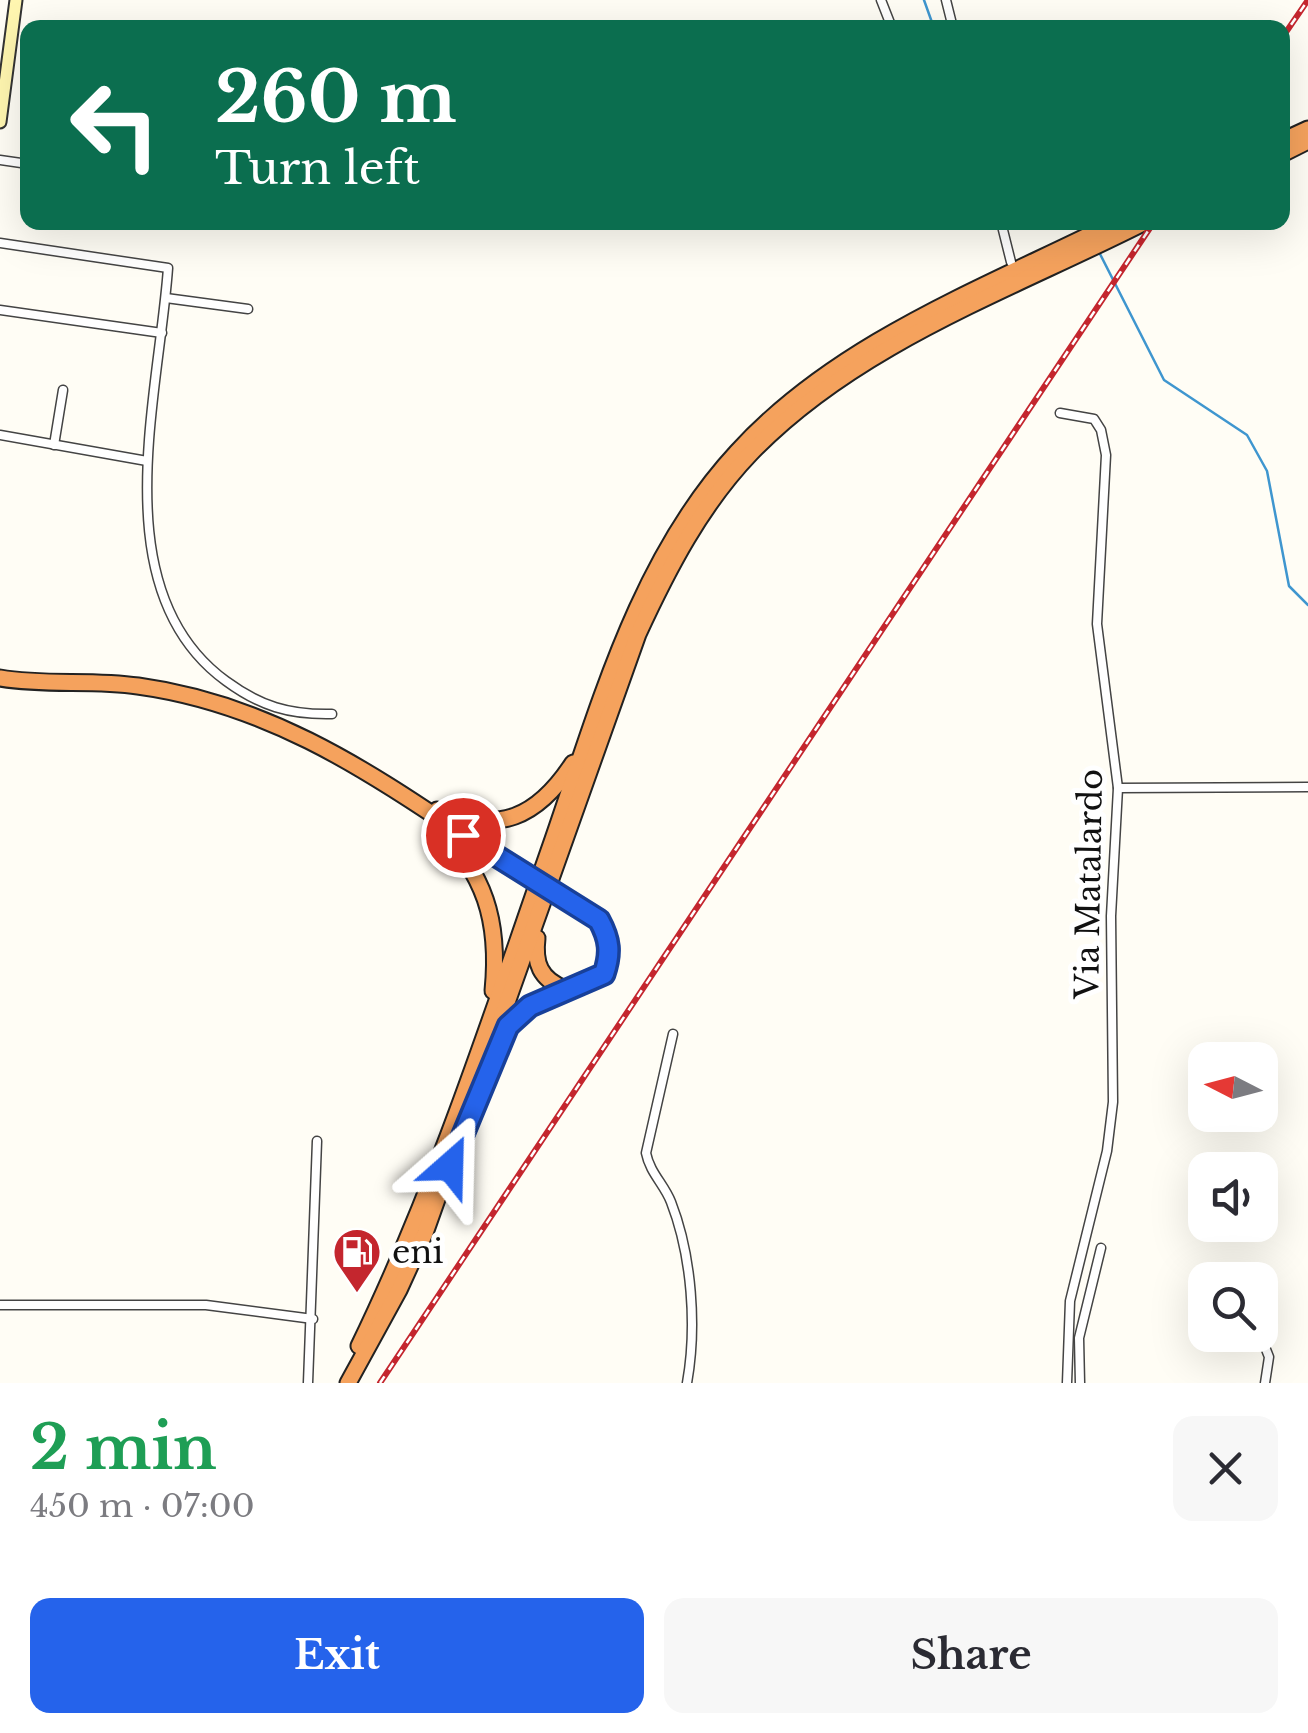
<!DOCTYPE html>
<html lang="en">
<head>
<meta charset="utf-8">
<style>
	body { margin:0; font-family:"Libre Baskerville",serif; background:#f7f7f7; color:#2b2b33; height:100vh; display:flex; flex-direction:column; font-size:38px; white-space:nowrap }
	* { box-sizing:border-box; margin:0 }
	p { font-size:32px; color:#7c7c81 }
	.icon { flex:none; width:55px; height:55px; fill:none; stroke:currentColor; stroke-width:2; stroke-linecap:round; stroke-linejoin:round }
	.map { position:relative; height:1383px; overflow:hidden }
	.sheet { display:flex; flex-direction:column; background:#fff; flex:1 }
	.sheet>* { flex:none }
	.top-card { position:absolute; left:20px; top:20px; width:1270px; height:210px; border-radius:20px; box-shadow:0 10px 40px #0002; background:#0b6e4f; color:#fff; overflow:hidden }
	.needle { width:65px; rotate:276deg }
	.tools { position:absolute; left:1188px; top:1042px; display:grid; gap:20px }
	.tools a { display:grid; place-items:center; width:90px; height:90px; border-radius:20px; background:#fff; box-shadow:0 10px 40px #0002; font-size:50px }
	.pin { position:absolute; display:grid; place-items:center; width:85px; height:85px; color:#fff; margin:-42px; border:5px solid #fff; border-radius:50%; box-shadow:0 2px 10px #0007 }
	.me { position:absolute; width:110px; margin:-55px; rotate:25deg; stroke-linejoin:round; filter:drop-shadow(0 0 8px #0008) }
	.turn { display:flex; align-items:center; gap:35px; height:210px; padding:0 30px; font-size:45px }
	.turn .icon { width:130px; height:130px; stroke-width:2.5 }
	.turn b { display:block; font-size:70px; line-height:85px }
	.round { display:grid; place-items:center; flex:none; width:105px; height:105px; border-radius:20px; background:#f7f7f7 }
	.overview { display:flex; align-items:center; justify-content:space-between; height:170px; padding:0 30px }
	h1 { font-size:60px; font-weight:800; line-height:75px; color:#1e9e55 }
	.cta { display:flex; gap:20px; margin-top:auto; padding:20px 30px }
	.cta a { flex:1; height:115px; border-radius:20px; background:#2563eb; color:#fff; font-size:40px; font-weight:800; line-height:115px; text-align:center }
	.cta a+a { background:#f7f7f7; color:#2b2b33 }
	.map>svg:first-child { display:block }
</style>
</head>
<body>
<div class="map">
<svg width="1308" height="1383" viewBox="0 0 1308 1383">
	<rect width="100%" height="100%" fill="#fffdf5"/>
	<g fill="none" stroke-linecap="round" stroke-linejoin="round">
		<g stroke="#3f96cf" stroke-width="2.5">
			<path d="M924,0l10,28"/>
			<path d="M1078,222l5,7"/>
			<path d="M1099,252l65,128 83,55 20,36 22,115 19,19"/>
		</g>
		<g stroke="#444" stroke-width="11">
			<g id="street">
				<path d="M881,0l11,28"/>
				<path d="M946,0l7,28"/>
				<path d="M0,160l28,4"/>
				<path d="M1001,222l10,40"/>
				<path d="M171,224l1,-2"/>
				<path d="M0,243l168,25c-9,128 -66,323 58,413 34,25 63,34 106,33"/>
				<path d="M166,298l82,11"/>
				<path d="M0,310l162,23"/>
				<path d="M1060,413l34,6 7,11 5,25 -9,169 21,164 -7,128 2,186 -6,49 -37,150 -3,82"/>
				<path d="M0,435l147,26"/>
				<path d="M54,445l9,-55"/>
				<path d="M1118,788l190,-1"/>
				<path d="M673,1034l-27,119c4,20 18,31 25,49 21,54 26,125 16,181"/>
				<path d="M0,1305h206l107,14"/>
				<path d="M1260,1334l9,23 -4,26"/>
				<path d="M308,1383l9,-242"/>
				<path d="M1080,1383l-1,-45 22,-90"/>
			</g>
		</g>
		<g stroke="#333" stroke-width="15">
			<path id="secondary" d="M0,122l16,-122"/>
		</g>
		<g stroke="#222" stroke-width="19">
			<g id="highway">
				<path d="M1282,141l26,-12"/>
				<path d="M1282,154l26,-13"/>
				<path d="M0,678c45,8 93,1 138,8 124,17 223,79 325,149"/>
				<path d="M437,810c62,24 100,8 136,-47"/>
				<path d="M434,822c51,52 66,98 59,169"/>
				<path d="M537,938c-3,25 3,41 28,51"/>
				<path d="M503,1037l26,-32 74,-31 6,-36 -10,-17 -25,-17"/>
				<path d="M359,1346c78,-161 133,-332 192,-501 47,-135 86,-285 186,-393 100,-110 249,-165 379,-230"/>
				<path d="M348,1383l51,-93 26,-57 213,-599c30,-65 63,-129 113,-181 106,-110 260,-163 394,-231"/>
			</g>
		</g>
		<use href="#street" stroke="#fff" stroke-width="8"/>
		<use href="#secondary" stroke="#fff6b0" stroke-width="11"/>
		<use href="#highway" stroke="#f5a25d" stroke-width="15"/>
		<g stroke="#c4262e" stroke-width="6">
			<g id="rail">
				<path d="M1282,38l26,-38"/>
				<path d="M380,1383l774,-1161"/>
			</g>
		</g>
		<use href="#rail" stroke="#fff" stroke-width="2.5" stroke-dasharray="8" stroke-linecap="butt"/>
		<g stroke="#222" stroke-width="19" stroke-linecap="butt">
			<path id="highway-bridge" d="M463,835l111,69"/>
		</g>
		<use href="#highway-bridge" stroke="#f5a25d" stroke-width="15"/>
	</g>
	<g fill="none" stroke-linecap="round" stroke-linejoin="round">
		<g stroke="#184099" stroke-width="25">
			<path id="route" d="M450,1166l58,-140 22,-20 74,-32c7,-21 6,-34 -5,-54l-136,-85"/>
		</g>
		<use href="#route" stroke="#2563eb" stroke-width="18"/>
	</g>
	<defs>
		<g id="fuel-pin" transform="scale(2.5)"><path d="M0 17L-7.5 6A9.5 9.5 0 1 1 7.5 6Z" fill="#c4262e" stroke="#fff"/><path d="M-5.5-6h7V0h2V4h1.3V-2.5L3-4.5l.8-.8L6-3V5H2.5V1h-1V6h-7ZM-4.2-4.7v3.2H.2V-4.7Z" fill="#fff"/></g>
	</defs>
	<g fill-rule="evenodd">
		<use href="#fuel-pin" x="357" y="1252"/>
	</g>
	<g text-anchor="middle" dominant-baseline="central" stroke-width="10" stroke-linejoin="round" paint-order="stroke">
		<g font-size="32" fill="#111" stroke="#fff">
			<text transform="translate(1089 884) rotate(-89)">Via Matalardo</text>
		</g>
		<g font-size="32" fill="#111" stroke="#fff" text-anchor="start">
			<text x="392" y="1252">eni</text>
		</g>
	</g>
</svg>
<div class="tools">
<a><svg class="needle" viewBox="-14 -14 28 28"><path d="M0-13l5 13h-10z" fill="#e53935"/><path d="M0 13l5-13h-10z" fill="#7c7c81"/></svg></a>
<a><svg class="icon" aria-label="sound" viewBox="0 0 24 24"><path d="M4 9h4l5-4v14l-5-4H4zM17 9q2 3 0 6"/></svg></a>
<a><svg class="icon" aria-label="search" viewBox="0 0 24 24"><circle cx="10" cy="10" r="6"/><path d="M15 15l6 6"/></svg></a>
</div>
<div class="pin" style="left:463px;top:835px;background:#d93025"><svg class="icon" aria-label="arrive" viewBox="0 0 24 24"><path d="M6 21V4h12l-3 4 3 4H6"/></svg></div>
<svg class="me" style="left:450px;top:1166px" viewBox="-20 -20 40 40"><path d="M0-17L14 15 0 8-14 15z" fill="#2563eb" stroke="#fff" stroke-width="4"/></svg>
<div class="top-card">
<div class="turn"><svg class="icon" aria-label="left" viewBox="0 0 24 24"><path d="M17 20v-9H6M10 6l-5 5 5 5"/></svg><div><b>260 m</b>Turn left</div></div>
</div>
</div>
<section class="sheet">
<div class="overview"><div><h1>2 min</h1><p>450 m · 07:00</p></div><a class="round"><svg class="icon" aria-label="close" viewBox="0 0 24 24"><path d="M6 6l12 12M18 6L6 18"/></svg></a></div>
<div class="cta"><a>Exit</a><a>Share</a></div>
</section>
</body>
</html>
